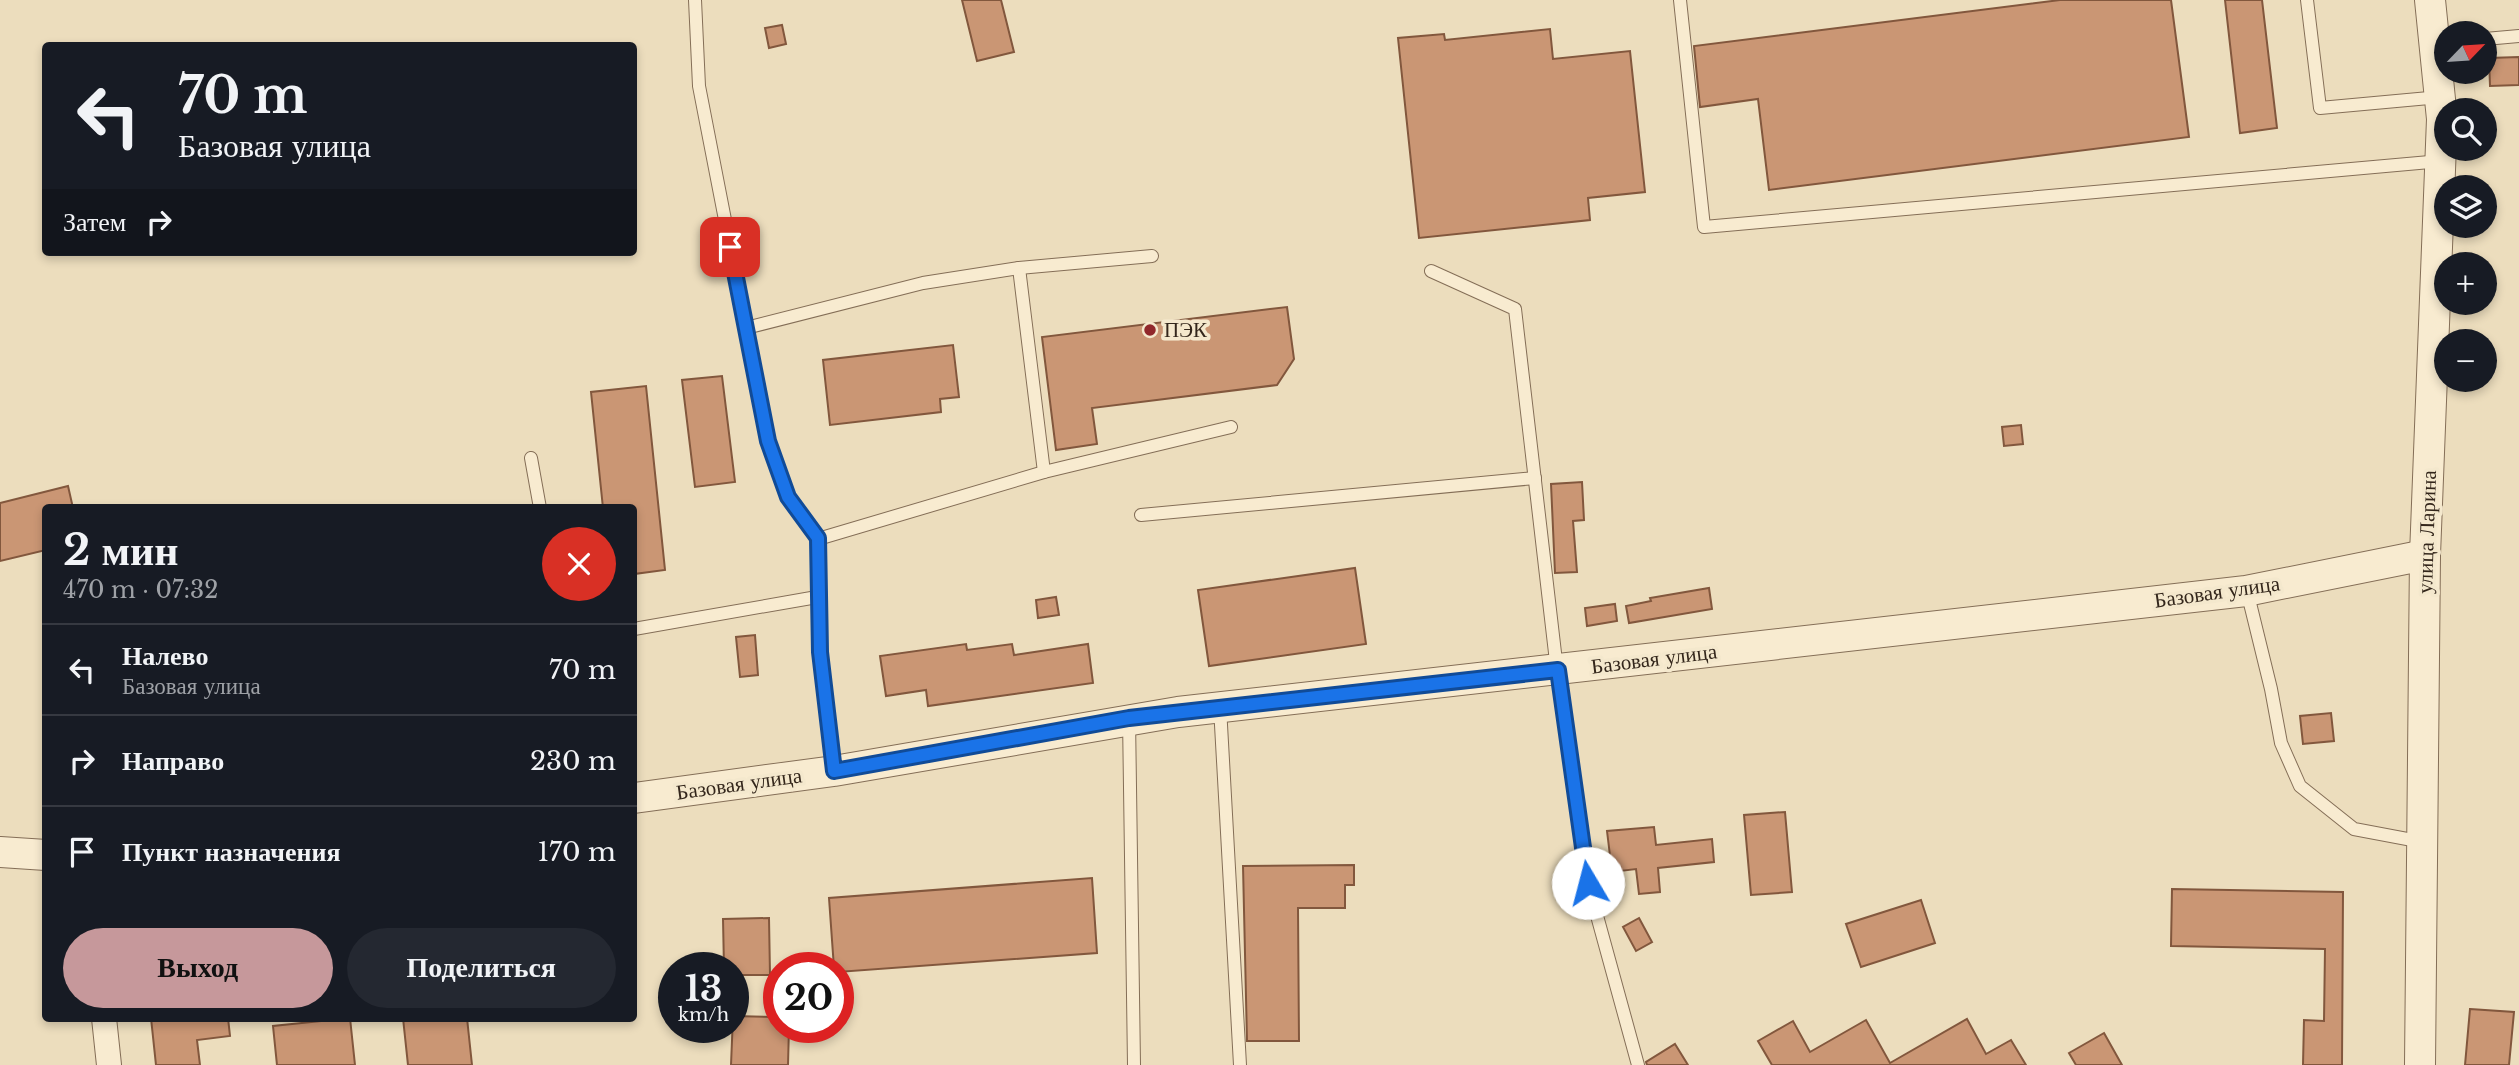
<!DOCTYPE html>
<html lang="ru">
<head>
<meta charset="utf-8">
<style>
	body { margin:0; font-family:"Libre Baskerville",serif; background:#242831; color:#f1f3f6; height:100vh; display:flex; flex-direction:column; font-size:26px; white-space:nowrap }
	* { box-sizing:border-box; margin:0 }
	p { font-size:23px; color:#9ea1a6 }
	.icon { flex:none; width:38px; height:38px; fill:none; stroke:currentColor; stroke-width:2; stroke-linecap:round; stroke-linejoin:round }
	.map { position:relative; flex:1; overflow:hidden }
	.details { position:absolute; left:42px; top:504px; width:595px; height:518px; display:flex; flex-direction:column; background:#171b24; border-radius:7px; box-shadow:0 4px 10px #0003 }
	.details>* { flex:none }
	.banner { position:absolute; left:42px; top:42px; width:595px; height:214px; border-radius:7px; box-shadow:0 4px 10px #0003; background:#171b24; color:#f1f3f6; overflow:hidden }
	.needle { width:46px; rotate:65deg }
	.controls { position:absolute; left:2434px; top:21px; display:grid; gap:14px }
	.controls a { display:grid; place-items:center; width:63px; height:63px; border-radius:50%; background:#171b24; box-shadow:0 4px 10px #0003; font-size:35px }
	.speed { position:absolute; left:658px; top:952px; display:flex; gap:14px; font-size:35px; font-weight:700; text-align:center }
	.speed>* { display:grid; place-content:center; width:91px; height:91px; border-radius:50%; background:#171b24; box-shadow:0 4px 10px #0003; line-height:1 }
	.speed small { font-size:18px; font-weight:400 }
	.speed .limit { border:10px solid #d22; background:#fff; color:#111 }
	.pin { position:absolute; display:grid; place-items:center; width:60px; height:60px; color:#fff; margin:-30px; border-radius:14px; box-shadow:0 4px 10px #0006 }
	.me { position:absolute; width:77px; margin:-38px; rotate:352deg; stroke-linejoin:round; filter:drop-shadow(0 0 5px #0008) }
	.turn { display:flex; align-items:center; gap:24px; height:147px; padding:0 21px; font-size:32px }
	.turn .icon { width:91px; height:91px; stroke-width:2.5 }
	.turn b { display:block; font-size:49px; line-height:60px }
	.then { display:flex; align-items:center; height:66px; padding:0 21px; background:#0003; gap:14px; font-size:26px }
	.round { display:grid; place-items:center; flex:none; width:74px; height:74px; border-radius:37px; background:#242831 }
	.headline { display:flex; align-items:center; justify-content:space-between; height:119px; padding:0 21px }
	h1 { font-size:42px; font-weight:700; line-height:52px }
	.action { display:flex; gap:14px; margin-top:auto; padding:14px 21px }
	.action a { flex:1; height:80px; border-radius:42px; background:#c6989b; color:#111; font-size:28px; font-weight:700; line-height:80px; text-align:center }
	.action a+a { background:#242831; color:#f1f3f6 }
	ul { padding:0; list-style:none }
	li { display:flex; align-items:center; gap:21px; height:91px; padding:0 21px; border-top:2px solid #363941 }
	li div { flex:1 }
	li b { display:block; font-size:26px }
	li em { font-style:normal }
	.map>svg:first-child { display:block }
</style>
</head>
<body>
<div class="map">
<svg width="2519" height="1065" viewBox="0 0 2519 1065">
	<rect width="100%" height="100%" fill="#ecddbd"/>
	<g fill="#ca9674" stroke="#82573d" stroke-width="2">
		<path d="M962,0h39l13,52 -37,9z"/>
		<path d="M2060,0h111l18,137 -420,53 -11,-91 -58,8 -6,-61z"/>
		<path d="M2225,0h37l15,128 -37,5z"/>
		<path d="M782,25l4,19 -17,4 -4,-20z"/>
		<path d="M1550,29l3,30 77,-8 15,141 -57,6 2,22 -171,18 -21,-200 46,-4 1,6z"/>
		<path d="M2519,57v28l-29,1 -1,-28z"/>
		<path d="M1287,307l7,52 -17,26 -185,23 5,36 -41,6 -14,-113z"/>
		<path d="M953,345l6,52 -19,2 1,13 -111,13 -7,-65z"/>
		<path d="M722,376l13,106 -40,5 -13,-107z"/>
		<path d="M646,386l19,184 -31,4v-66h-31l-12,-116z"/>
		<path d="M2021,425l2,19 -19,2 -2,-19z"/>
		<path d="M1582,482l2,38 -11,1 4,51 -22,1 -4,-89z"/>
		<path d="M68,486l5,22h-27v42l-46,11v-58z"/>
		<path d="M1355,568l11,76 -157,22 -11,-76z"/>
		<path d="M1709,588l3,21 -83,14 -3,-17 25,-5 -1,-3z"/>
		<path d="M1056,597l3,18 -21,3 -2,-18z"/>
		<path d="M1615,604l2,17 -30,5 -2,-18z"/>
		<path d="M755,635l3,40 -18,2 -4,-40z"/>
		<path d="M966,644l1,6 45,-6 2,11 74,-11 5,39 -165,23 -2,-16 -40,6 -6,-40z"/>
		<path d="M2331,713l3,28 -31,3 -3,-28z"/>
		<path d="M1785,812l7,80 -41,3 -7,-80z"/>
		<path d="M1654,827l2,18 56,-6 2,23 -56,6 2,24 -21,2 -3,-25 -24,3 -5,-41z"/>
		<path d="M1354,865v20h-9v23h-47l1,133h-52l-4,-175z"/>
		<path d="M1092,878l5,75 -259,19v-4h-4l-5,-70z"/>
		<path d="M2172,889l171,3 -1,173h-39l1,-45 20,1 1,-72 -154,-3z"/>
		<path d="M1921,900l14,43 -74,24 -15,-43z"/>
		<path d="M769,918l1,57h-37v-7h-9l-1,-49z"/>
		<path d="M1639,918l13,24 -16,9 -13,-24z"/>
		<path d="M2470,1009l44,3 -5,53h-44z"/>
		<path d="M733,1016l46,1v10h10l-1,38h-57z"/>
		<path d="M151,1018h77l2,18 -33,4 3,25h-44z"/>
		<path d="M350,1018l5,47h-78l-4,-39z"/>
		<path d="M403,1018h64l5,47h-64z"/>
		<path d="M1967,1019l19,35 25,-14 15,25h-254l-14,-24 35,-20 17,31 56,-32 24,43z"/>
		<path d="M2104,1033l18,32h-46l-7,-12z"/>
		<path d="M1675,1044l13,21h-41l-1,-3z"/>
	</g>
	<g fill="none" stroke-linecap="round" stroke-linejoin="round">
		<g stroke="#846e57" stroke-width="14">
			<g id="service">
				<path d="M695,0l4,86 69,355 20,56 30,42 2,113 14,119"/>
				<path d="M1680,0l24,227 737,-66"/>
				<path d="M2307,0l13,108 120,-11"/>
				<path d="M2485,39l34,-3"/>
				<path d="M1019,268l25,204"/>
				<path d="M1431,271l84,38 42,361 31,213 50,182"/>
				<path d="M746,328l177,-45 96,-15 133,-12"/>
				<path d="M531,458l9,50"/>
				<path d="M1141,515l394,-37"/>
				<path d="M818,539l226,-67 187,-45"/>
				<path d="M2247,591l24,98 10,54 19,43 54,43 69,13"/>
				<path d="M634,629l183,-32"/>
				<path d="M1220,707l20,358"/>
				<path d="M1129,718l5,347"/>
			</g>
		</g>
		<g stroke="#846e57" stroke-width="26">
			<path id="minor" d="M104,1018l5,47"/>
		</g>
		<g stroke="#846e57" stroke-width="32">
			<g id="tertiary">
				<path d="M634,798l200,-27 344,-59 1068,-121 179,-36"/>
				<path d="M0,852l46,3"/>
				<path d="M2420,1065l5,-510 17,-436 -12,-119"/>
			</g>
		</g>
		<use href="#service" stroke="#f8ebd0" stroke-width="12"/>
		<use href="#minor" stroke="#f8ebd0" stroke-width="24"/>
		<use href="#tertiary" stroke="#f8ebd0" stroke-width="30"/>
	</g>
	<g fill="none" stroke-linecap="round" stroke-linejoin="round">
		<g stroke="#114b97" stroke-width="18">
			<path id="route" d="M730,247l38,194 20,56 30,41 2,114 14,119 295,-53 429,-48 30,213"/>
		</g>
		<use href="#route" stroke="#1a73e8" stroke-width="12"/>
	</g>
	<circle fill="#91282b" stroke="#f4e8cd" stroke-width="2.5" cx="1150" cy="330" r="7"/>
	<g text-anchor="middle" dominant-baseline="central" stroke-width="7" stroke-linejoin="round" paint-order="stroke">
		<g font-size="21" fill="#33261b" stroke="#f4e8cd" text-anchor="start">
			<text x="1164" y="330">ПЭК</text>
		</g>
		<g font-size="21" fill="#33261b" stroke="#f4e8cd">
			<text transform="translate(2427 532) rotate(-88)">улица Ларина</text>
			<text transform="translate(2217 592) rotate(-8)">Базовая улица</text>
			<text transform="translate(1654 659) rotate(-7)">Базовая улица</text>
			<text transform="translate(739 784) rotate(-8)">Базовая улица</text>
		</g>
	</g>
</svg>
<div class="controls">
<a><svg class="needle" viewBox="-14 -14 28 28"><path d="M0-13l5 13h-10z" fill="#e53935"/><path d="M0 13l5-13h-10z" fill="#9ea1a6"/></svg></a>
<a><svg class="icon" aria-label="search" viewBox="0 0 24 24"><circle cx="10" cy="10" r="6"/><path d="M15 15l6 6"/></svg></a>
<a><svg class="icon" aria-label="layers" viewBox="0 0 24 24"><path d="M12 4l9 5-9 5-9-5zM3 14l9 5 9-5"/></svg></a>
<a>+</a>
<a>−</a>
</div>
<div class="speed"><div>13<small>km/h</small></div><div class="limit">20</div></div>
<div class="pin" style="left:730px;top:247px;background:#d93025"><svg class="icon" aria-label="arrive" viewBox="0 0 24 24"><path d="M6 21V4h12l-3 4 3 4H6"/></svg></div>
<svg class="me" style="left:1588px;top:883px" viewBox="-20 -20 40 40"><circle r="19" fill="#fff"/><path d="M0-13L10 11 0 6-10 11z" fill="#1a73e8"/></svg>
<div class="banner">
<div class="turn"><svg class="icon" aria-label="left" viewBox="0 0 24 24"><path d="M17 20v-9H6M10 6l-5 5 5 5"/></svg><div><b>70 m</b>Базовая улица</div></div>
<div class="then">Затем<svg class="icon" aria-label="right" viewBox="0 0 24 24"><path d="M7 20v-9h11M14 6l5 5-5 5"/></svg></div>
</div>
<section class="details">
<div class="headline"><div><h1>2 мин</h1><p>470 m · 07:32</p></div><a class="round" style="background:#d93025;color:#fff"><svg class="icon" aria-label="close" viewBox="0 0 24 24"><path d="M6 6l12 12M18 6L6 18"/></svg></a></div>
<ul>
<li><svg class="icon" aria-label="left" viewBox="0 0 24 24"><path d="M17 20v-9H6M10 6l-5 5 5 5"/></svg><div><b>Налево</b><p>Базовая улица</p></div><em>70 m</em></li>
<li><svg class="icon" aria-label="right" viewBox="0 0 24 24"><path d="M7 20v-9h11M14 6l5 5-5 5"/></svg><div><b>Направо</b></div><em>230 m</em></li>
<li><svg class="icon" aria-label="arrive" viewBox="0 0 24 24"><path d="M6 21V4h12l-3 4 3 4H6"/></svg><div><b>Пункт назначения</b></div><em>170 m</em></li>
</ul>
<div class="action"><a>Выход</a><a>Поделиться</a></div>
</section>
</div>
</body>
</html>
